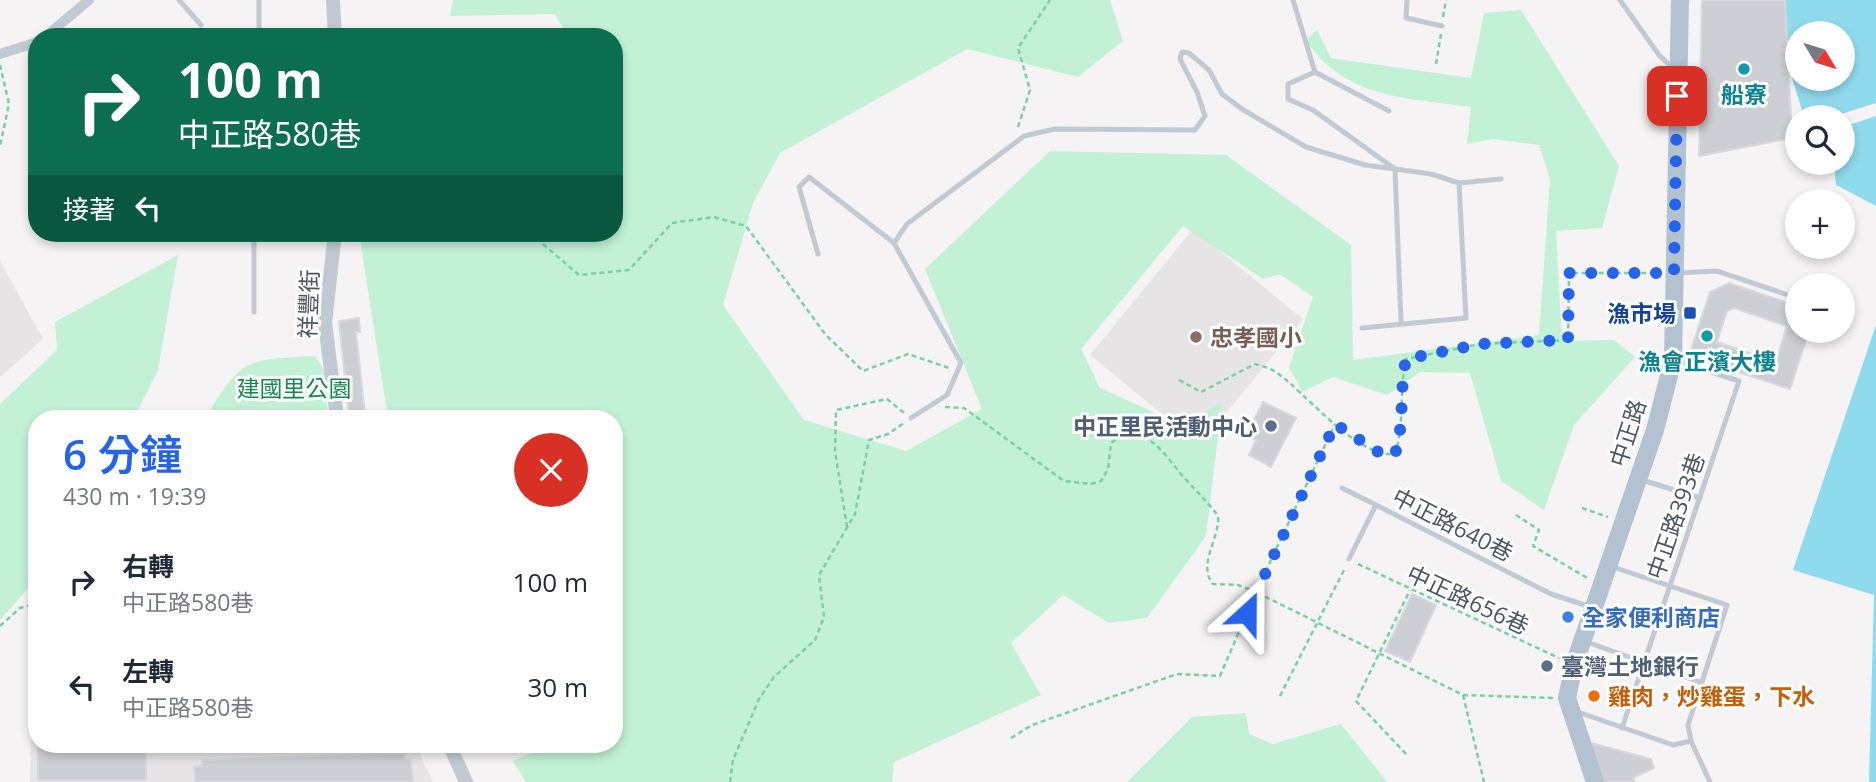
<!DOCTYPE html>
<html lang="zh-TW">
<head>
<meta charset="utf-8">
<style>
	body { margin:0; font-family:"Open Sans","Noto Sans TC",sans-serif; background:#f6f6f7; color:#1f2937; height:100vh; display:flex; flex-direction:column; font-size:26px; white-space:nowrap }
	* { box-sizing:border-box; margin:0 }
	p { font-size:23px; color:#747a83 }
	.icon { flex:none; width:38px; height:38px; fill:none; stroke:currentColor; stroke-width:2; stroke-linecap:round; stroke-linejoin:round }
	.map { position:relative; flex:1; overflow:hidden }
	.panel { position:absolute; left:28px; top:410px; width:595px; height:343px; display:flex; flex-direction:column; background:#fff; border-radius:28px; box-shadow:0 4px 10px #0003 }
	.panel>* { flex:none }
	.banner { position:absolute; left:28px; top:28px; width:595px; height:214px; border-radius:28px; box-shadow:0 4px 10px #0003; background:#0b6e4f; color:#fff; overflow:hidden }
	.needle { width:46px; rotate:128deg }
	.buttons { position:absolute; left:1785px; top:21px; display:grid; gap:14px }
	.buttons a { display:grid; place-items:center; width:70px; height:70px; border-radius:50%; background:#fff; box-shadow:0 4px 10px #0003; font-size:35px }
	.pin { position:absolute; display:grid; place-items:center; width:60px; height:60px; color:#fff; margin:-30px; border-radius:14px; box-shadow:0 4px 10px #0006 }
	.me { position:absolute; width:77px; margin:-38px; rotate:24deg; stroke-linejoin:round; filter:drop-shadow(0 0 5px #0008) }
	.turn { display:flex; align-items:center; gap:24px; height:147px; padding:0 35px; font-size:32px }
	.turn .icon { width:91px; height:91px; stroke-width:2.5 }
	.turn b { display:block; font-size:49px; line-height:60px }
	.then { display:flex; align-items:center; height:66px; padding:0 35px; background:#0003; gap:14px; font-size:26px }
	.round { display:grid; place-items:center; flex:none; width:74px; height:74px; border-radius:37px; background:#f6f6f7 }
	.headline { display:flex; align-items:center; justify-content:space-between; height:119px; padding:0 35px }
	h1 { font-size:42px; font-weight:600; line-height:52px; color:#2563eb }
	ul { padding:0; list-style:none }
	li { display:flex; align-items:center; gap:21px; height:105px; padding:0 35px }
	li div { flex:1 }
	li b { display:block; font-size:26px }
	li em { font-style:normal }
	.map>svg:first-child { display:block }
</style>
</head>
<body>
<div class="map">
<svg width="1876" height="782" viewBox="0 0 1876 782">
	<rect width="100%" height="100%" fill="#f5f3f3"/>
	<g fill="#e6e4e5">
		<path d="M1193,229l110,90 -103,126 -110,-90z"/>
		<path d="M0,261l43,78 -43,38z"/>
		<path d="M31,736h6v8h378l18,38h-403z"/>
	</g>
	<g fill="#c3f1d5">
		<path d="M453,0h657l13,41 -45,36 -111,-28 -187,104 -27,50 -30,102 81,115 102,31 76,-42 -57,-140 125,-118 176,4 125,90 2,115 186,-25 11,-156 -11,-34 -46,-6 -26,5 4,-37c-63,-9 -127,-8 -165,-67l11,-10 14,28 140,20 13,-65 37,-3 98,156 -17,62 -46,3 6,110 52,-1 21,17 -61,68 -30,85 -43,-29 -31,-108 -50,-1 -33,23 -54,-18 -31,15 -13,-25 24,-70 -33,-23 -17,5 -80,-53 -102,123 19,39 82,37 40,-22 -16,133 -59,82 -38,5 -46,-28 -52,48 30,52 -147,67 -2,20h-366l-13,-21 39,-17h62v-326h-226l-29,-185h255v-196h-46l-13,-23 -105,2z"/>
		<path d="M178,255l-20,115 -24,48h-97v160l-37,42v-216l57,-54 -2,-28z"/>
		<path d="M315,356l10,16 3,46h-123c38,-61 40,-58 110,-62z"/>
		<path d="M1246,713l3,21 24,10 68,-20 46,58h-260l65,-65z"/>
	</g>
	<g fill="#90daee" fill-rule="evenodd">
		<path d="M1782,0h94v103l-44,14h-28l-26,-85zM1797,33h46v46h-46z"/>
		<path d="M1876,116v90l-40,-21 -2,-22h9v-36z"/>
		<path d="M1876,325v457h-7l5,-187 -81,-25z"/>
	</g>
	<g fill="#cdcfd5" stroke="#d7d9de" stroke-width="2" fill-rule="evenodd">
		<path d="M1702,0h83l7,138 -93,18z"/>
		<path d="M1729,283l68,23v25h12l-19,58 -101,-33 21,-64zM1734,308l53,18 -11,36 -59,-20 10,-31z"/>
		<path d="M359,318l1,14h-4l9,83 -16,1 -10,-95z"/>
		<path d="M1263,402l33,16 -25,49 -22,-12 7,-15 -10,-5z"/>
		<path d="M1412,594l24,11 -26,57 -25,-11z"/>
		<path d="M1591,743l60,16 3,9 -21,10 2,4h-38l-12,-38z"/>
		<rect x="38" y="748" width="108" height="32"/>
		<path d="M405,753v6l6,1 2,22h-218l-1,-15 8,-1v-6z"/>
	</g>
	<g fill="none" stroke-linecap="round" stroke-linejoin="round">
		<g stroke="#7ad0a6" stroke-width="2.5" stroke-dasharray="5 3.5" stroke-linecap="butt">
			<path d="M1443,17l3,-17"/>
			<path d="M1436,64l5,-30"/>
			<path d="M0,65l9,39 -9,42"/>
			<path d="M1018,127l12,-37 -12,-42 32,-48"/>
			<path d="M530,233l49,42 50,-5 43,-47 42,-6 32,9 79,108 38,37 45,-17 41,14"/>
			<path d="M1179,380l22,12 54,-28c7,2 15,4 21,8 30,21 81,86 119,82 10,-31 4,-63 11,-95l74,-15 88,-4 1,-67h92"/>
			<path d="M945,407l19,1 100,73 27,3 10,-3 7,-12 3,-26c33,-24 52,10 70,31 13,15 26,27 37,42 2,22 -21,49 -5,68l25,1 18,7 79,-168"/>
			<path d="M1582,508l26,9"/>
			<path d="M1516,515l23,15 -6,16 56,33"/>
			<path d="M847,527l-12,-76 1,-41 51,-11 17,14"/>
			<path d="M1358,564l203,95"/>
			<path d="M0,626l20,-18 17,-5"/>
			<path d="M1463,695l21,87"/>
			<path d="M1280,696l65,-128"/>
			<path d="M1011,738l21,-13 145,-51 43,2 36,-84 207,103 90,3"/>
			<path d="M1406,754l-50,-53 54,-111"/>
			<path d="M730,782l3,-22 26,-61 15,-22 41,-37 9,-23 -5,-42 36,-61 14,-74 19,-6 16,-11"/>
		</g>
		<g stroke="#c1cad2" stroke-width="5">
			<path d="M179,0l22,25"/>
			<path d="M259,0v37"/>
			<path d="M1293,0l22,72 -27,12v15l25,11 82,59 36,5 28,9 42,-4"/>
			<path d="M1407,0l-1,18 36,8"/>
			<path d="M1620,0l39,55 16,15"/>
			<path d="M1315,72l74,39"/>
			<path d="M254,233v79"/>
			<path d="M894,243l67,120 -14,32 -36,23"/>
			<path d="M818,254l-19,-67 10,-10 85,66 13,-19 117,-88 31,-7 140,1 10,-14 -8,-24 -17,-33 2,-7 7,1 20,17 13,24 20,15 64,38 59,18 30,4 6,154"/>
			<path d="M1677,273l40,-2 80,27"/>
			<path d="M1362,328l104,-10 -7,-135"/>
			<path d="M1642,480l58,18"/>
			<path d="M1342,488l34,17"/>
			<path d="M1349,559l27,-54 175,89 40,13"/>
			<path d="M1613,567l114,38 -39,120 3,16"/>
			<path d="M1584,641l116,41"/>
			<path d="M1575,711l98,34 18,-4 19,41"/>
			<path d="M1622,728l117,-347 -62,-20"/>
		</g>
		<g stroke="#c1cad2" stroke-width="10">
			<path d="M45,37l44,-37"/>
			<path d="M0,54l37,-12"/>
		</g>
		<g stroke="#c1cad2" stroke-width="14">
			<path d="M333,0l2,37"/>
			<path d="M335,233l-10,90 12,95"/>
			<path d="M449,744l17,38"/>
		</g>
		<path stroke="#b3c2d1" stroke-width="18" d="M1595,782l-28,-84 7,-33 81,-235 18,-70 7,-360"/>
	</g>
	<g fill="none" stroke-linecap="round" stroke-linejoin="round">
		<path stroke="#2563eb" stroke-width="12" stroke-dasharray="0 21.6" d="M1247,613l88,-189 48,31 12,-1c10,-31 4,-63 11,-95l74,-15 88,-4 1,-67h105l3,-177"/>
	</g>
	<g fill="#0f9aa8" stroke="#fff" stroke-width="2.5">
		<circle cx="1744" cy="69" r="7"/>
		<circle cx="1707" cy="336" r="7"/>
	</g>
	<rect fill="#1a4fb4" stroke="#fff" stroke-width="2.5" x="1683" y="306" width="14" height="14" rx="3.5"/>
	<circle fill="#8d6e63" stroke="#fff" stroke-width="2.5" cx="1196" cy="337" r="7"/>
	<g fill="#5c6f8a" stroke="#fff" stroke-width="2.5">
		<circle cx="1271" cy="426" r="7"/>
		<circle cx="1547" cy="666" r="7"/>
	</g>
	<circle fill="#3f7fe0" stroke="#fff" stroke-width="2.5" cx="1568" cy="617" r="7"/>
	<circle fill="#e8710a" stroke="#fff" stroke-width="2.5" cx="1594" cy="696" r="7"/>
	<g text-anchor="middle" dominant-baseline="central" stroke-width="6" stroke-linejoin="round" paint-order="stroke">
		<g font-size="23" font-weight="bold" fill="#0d838f" stroke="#fff">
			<text x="1744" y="94">船寮</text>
			<text x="1707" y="361">漁會正濱大樓</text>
		</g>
		<g font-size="23" fill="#4a5661" stroke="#fff">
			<text transform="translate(308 304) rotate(-88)">祥豐街</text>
			<text transform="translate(1627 433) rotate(-72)">中正路</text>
			<text transform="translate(1675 516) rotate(-71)">中正路393巷</text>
			<text transform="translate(1453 524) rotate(27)">中正路640巷</text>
			<text transform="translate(1468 599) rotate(25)">中正路656巷</text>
		</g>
		<g font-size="23" font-weight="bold" fill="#164399" stroke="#fff" text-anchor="end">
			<text x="1676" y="313">漁市場</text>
		</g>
		<g font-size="23" font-weight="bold" fill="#785e54" stroke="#fff" text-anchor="start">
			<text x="1210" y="337">忠孝國小</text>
		</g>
		<g font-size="23" fill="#17864f" stroke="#fff">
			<text x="294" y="388">建國里公園</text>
		</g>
		<g font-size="23" font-weight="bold" fill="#4e5e75" stroke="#fff" text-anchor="end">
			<text x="1257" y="426">中正里民活動中心</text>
			<text x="1561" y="666" text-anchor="start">臺灣土地銀行</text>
		</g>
		<g font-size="23" font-weight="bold" fill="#366cbe" stroke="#fff" text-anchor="start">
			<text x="1582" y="617">全家便利商店</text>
		</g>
		<g font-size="23" font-weight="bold" fill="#c56008" stroke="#fff" text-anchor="start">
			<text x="1608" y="696">雞肉，炒雞蛋，下水</text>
		</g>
	</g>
</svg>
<div class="buttons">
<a><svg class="needle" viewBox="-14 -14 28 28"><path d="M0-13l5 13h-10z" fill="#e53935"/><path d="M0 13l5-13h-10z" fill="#747a83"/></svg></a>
<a><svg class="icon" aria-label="search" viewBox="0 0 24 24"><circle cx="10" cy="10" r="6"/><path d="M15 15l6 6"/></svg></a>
<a>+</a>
<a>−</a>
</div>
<div class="pin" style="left:1677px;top:96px;background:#d93025"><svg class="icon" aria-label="arrive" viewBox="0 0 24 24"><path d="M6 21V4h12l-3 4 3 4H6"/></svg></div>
<svg class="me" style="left:1247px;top:613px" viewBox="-20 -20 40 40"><path d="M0-17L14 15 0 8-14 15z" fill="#2563eb" stroke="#fff" stroke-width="4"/></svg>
<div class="banner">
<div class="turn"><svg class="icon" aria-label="right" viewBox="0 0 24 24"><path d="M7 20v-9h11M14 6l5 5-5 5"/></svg><div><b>100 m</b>中正路580巷</div></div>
<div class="then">接著<svg class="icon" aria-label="left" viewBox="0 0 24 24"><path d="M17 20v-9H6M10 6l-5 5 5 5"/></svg></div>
</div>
<section class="panel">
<div class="headline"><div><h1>6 分鐘</h1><p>430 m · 19:39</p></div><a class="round" style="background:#d93025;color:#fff"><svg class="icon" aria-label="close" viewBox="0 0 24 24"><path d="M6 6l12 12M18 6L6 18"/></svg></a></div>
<ul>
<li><svg class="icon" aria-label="right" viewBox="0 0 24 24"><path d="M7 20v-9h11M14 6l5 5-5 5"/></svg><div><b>右轉</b><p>中正路580巷</p></div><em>100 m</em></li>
<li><svg class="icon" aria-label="left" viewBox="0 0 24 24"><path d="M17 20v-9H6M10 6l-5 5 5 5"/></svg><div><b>左轉</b><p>中正路580巷</p></div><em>30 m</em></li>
</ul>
</section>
</div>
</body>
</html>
